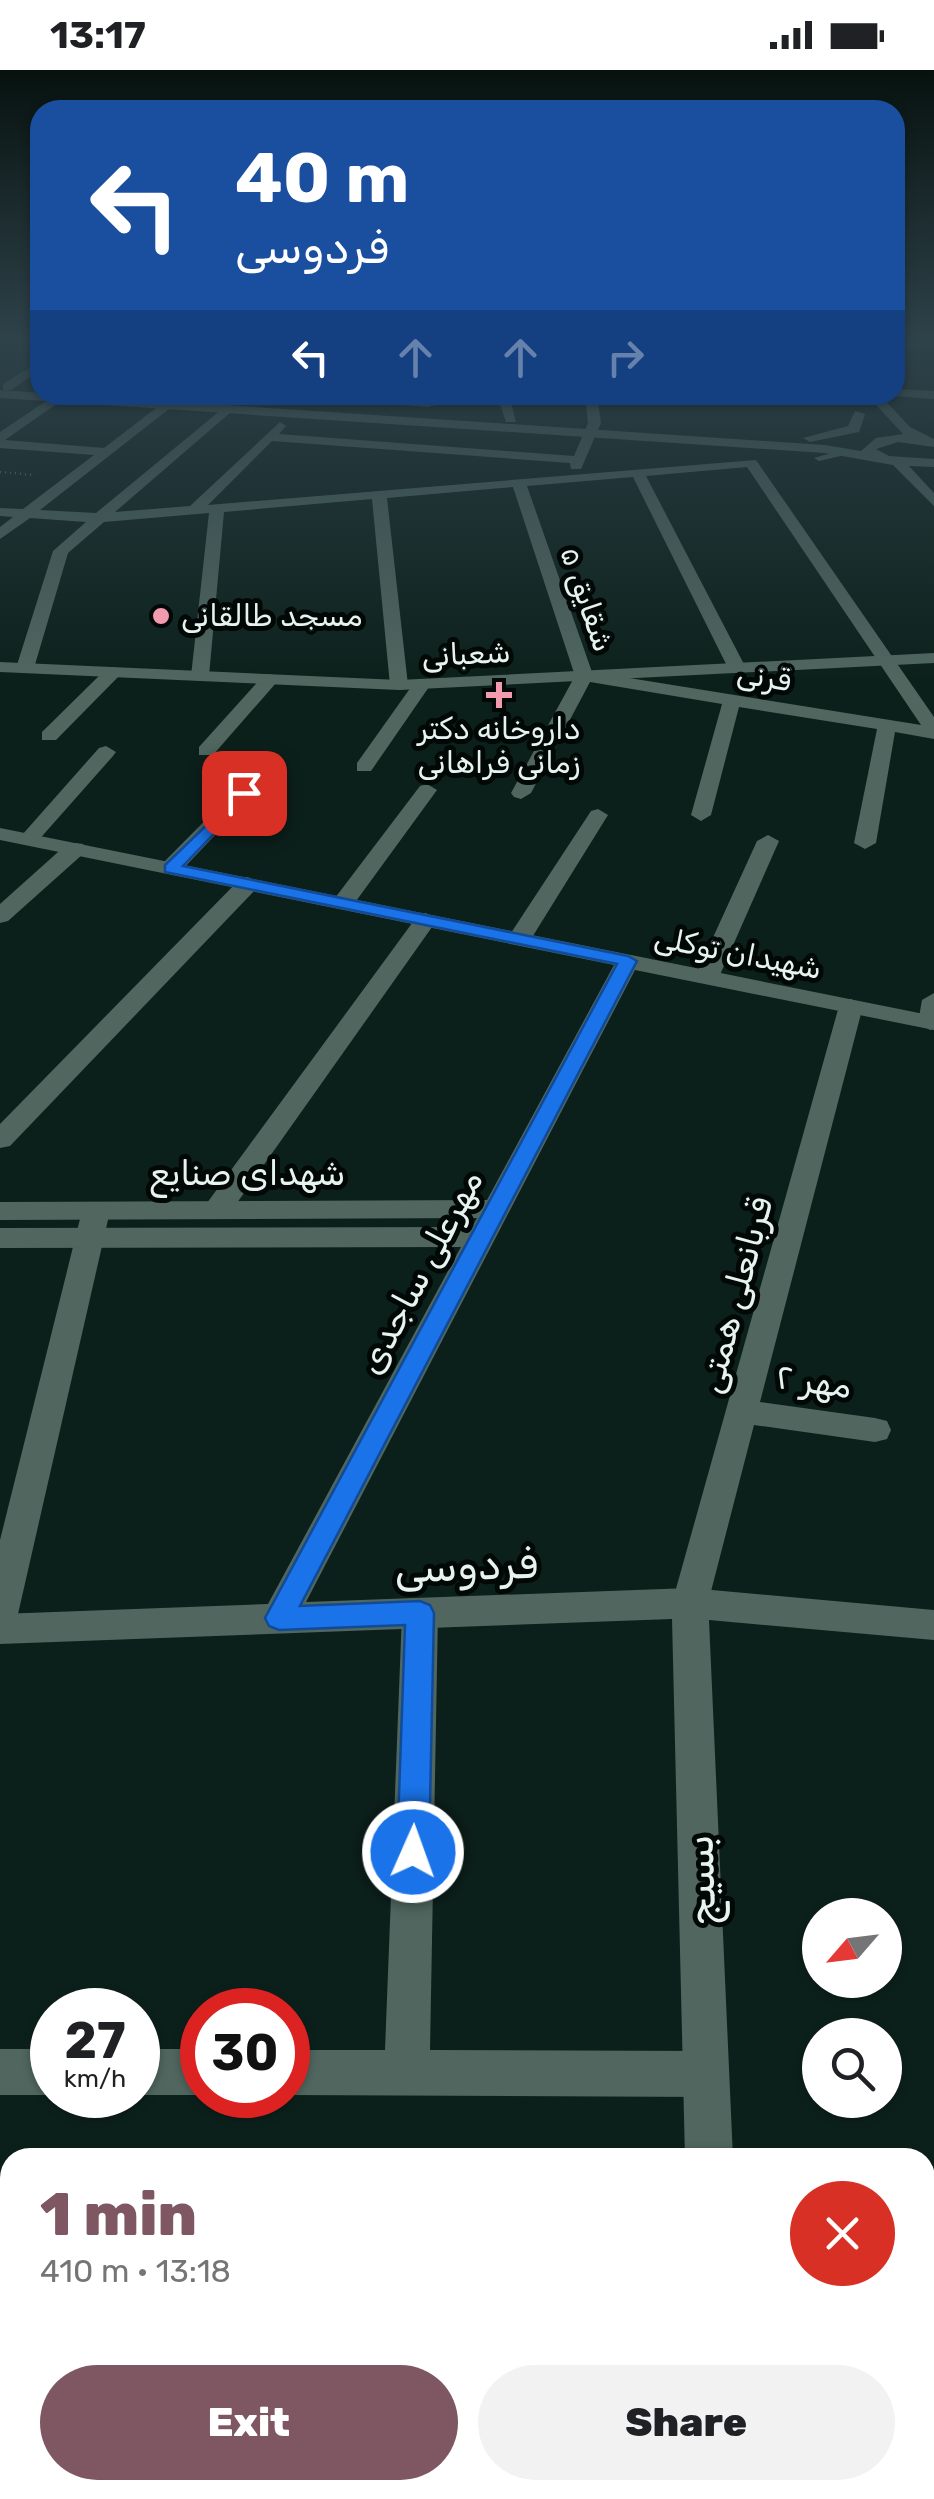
<!DOCTYPE html>
<html lang="en">
<head>
<meta charset="utf-8">
<style>
	body { margin:0; font-family:Rubik,Cairo,sans-serif; background:#f2f2f2; color:#202124; height:100vh; display:flex; flex-direction:column; font-size:38px; white-space:nowrap }
	* { box-sizing:border-box; margin:0 }
	p { font-size:32px; color:#757577 }
	.icon { flex:none; width:55px; height:55px; fill:none; stroke:currentColor; stroke-width:2; stroke-linecap:round; stroke-linejoin:round }
	.map { position:relative; flex:1; overflow:hidden }
	.details { position:absolute; left:0px; top:2078px; width:935px; height:352px; display:flex; flex-direction:column; background:#fff; border-radius:30px 30px 0 0; box-shadow:0 2px 8px #0004 }
	.details>* { flex:none }
	.top-card { position:absolute; left:30px; top:30px; width:875px; height:305px; border-radius:30px; box-shadow:0 2px 8px #0004; background:#1a4fa0; color:#fff; overflow:hidden }
	.needle { width:65px; rotate:242deg }
	.buttons { position:absolute; left:802px; top:1828px; display:grid; gap:20px }
	.buttons a { display:grid; place-items:center; width:100px; height:100px; border-radius:50%; background:#fff; box-shadow:0 2px 8px #0004; font-size:50px }
	.speed { position:absolute; left:30px; top:1918px; display:flex; gap:20px; font-size:50px; font-weight:700; text-align:center }
	.speed>* { display:grid; place-content:center; width:130px; height:130px; border-radius:50%; background:#fff; box-shadow:0 2px 8px #0004; line-height:1 }
	.speed small { font-size:25px; font-weight:400 }
	.speed .limit { border:15px solid #d22; background:#fff; color:#111 }
	.pin { position:absolute; display:grid; place-items:center; width:85px; height:85px; color:#fff; margin:-42px; border-radius:20px; box-shadow:0 5px 15px #0006 }
	.me { position:absolute; width:110px; margin:-55px; rotate:2deg; stroke-linejoin:round; filter:drop-shadow(0 0 8px #0008) }
	.turn { display:flex; align-items:center; gap:35px; height:210px; padding:0 40px; font-size:45px }
	.turn .icon { width:130px; height:130px; stroke-width:2.5 }
	.turn b { display:block; font-size:70px; line-height:85px }
	.lanes { display:flex; align-items:center; height:95px; padding:0 40px; background:#0003; justify-content:center; gap:50px; direction:ltr }
	.lanes .off { opacity:.35 }
	.round { display:grid; place-items:center; flex:none; width:105px; height:105px; border-radius:52px; background:#f2f2f2 }
	.overview { display:flex; align-items:center; justify-content:space-between; height:170px; padding:0 40px }
	h1 { font-size:60px; font-weight:800; line-height:75px; color:#7e5762 }
	.primary-button { display:flex; gap:20px; margin-top:auto; padding:20px 40px }
	.primary-button a { flex:1; height:115px; border-radius:60px; background:#7e5762; color:#fff; font-size:40px; font-weight:800; line-height:115px; text-align:center }
	.primary-button a+a { background:#f2f2f2; color:#202124 }
	.status { display:flex; justify-content:space-between; align-items:center; height:70px; padding:0 50px; background:#fff; direction:ltr }
	.status svg { height:28px; fill:currentColor }
	.map>svg:first-child { display:block }
</style>
</head>
<body>
<div class="status"><b>13:17</b><svg viewBox="0 0 49 12"><path d="M0 12V9h3v3zM5 12V6h3v6zM10 12V3h3v9zM15 12V0h3v12zM26 1h20v11H26zM47 4h2v5h-2z"/></svg></div>
<div class="map">
<svg width="934" height="2429" viewBox="0 0 934 2429">
	<rect width="100%" height="100%" fill="#0c201b"/>
	<g fill="none" stroke-linecap="round" stroke-linejoin="round">
		<path stroke="#60716d" stroke-width="2.5" stroke-dasharray="1 4" stroke-linecap="butt" d="M0,402l35,3"/>
		<g fill="#50665f" fill-rule="evenodd">
			<path d="M272,325h11l-14,10h-6z"/>
			<path d="M285,325l143,6 44,-6 -44,12z"/>
			<path d="M845,379l4,5 -30,7 -5,-3z"/>
		</g>
		<g fill="#50665f" fill-rule="evenodd">
			<path d="M895,272h33l4,3 -6,3 -31,-2z"/>
			<path d="M40,291v9l-29,20h-8v-6z"/>
			<path d="M895,319l39,2v8l-43,-3 4,-1z"/>
			<path d="M55,325l10,3 -60,42 99,8 60,-46 10,3 -134,105 56,3 131,-108 4,1v6l-116,100 75,-6 90,-84 6,4 -7,8 295,22 14,-33 -3,-28h12l4,28 -20,46h-10l-1,-6 -298,-22 -64,64 548,-45 178,257v22l-39,-7 -19,111 -11,6 -11,-6 23,-114 -138,-22 -28,108 -10,6 -10,-6 31,-111 -132,-22 -59,111 -10,6 -7,-2 -3,-4 64,-117 -62,-189 -126,11 21,187 -3,4 -6,1 -9,-5 -18,-186 -148,13 -15,164 -9,5 -9,-5 18,-163 -105,9 -36,31 -34,115 -9,5 -6,-1 -3,-4 37,-117 33,-29 -56,-4 -30,21v-12l13,-10 -13,-1v-8l23,1 71,-54 -94,-7v-16zM747,397l174,258 -329,-53 -65,-186 106,-9 95,191 9,5 9,-5 -100,-192z"/>
			<path d="M497,325h12l7,27h-10z"/>
			<path d="M113,597l9,5 -3,4 -63,64h-14v-8l65,-64z"/>
			<path d="M270,604l9,5 -3,4 -63,72h-14v-8l65,-72z"/>
			<path d="M422,609l9,5 -60,87h-14v-8l59,-83z"/>
			<path d="M106,676l10,6 -3,4 -77,87h-14l-4,-4 4,-4 77,-87z"/>
			<path d="M268,692l7,2v8l-96,101h-16l-3,-5 3,-5 98,-99z"/>
			<path d="M427,714l10,6 -86,118h-16l-3,-5 3,-5 85,-112z"/>
			<path d="M598,739l10,6 -77,124 -4,5h-16l-4,-5 84,-128z"/>
			<path d="M768,765l11,6 -60,136 -12,7 -8,-2 -4,-5 62,-136z"/>
			<path d="M75,773l8,1 3,5 -3,5 -75,67 -8,2v-19l67,-60z"/>
			<path d="M248,807l11,7 -3,5 -246,257 -10,2v-24l240,-245z"/>
			<path d="M426,843l11,7 -210,297h-20l-4,-7 4,-7 211,-288z"/>
			<path d="M934,923v36l-4,1 -12,-7 4,-23z"/>
			<path d="M851,929l12,7 -103,396 115,16 12,3 4,9 -4,9 -12,3 -121,-17 -46,178 -5,11 -13,4 -13,-4 -5,-11 167,-597z"/>
			<path d="M96,1132l10,2 4,7 -92,403 -5,11 -13,4v-89l82,-329 4,-7z"/>
			<path d="M420,1528l13,4 5,11 -8,437 276,1 16,7 7,16 -7,16 -16,7 -420,-2 2,-45h97l17,-437 5,-11z"/>
			<rect x="0" y="1979" width="52" height="46"/>
			<rect x="138" y="1979" width="64" height="46"/>
			<path d="M925,2210l9,1v50l-9,-1z"/>
		</g>
		<g fill="#50665f" fill-rule="evenodd">
			<path d="M0,320l825,55 36,6 15,-13 27,-4 -36,-39h13l30,32 24,12v8l-36,-5 -22,7 13,7 45,3v8l-25,-1 25,27v13l-41,-41 -68,-12 -825,-55z"/>
			<path d="M855,341l10,3 -6,18 -49,10 -7,-4 45,-12z"/>
			<path d="M934,583v10l-535,27 -399,-18v-10l399,18z"/>
			<path d="M0,758l934,188v14l-299,-60 -329,632 384,-14 244,22v30l-225,-20 24,538h-48l-13,-539 -672,25v-30l268,-10 193,-357 -461,1v-20l472,-1 5,-9 -477,2v-18l487,-2 127,-235 -614,-125z"/>
			<rect x="0" y="2191" width="10" height="50"/>
			<rect x="693" y="2420" width="54" height="9"/>
		</g>
	</g>
	<linearGradient id="sky" x2="0" y2="1"><stop stop-color="#07120f"/><stop offset="0.44" stop-color="#2e424a"/><stop offset="1" stop-color="#2e424a" stop-opacity="0"/></linearGradient>
	<rect width="934" height="612" fill="url(#sky)"/>
	<path fill="#1a73e8" stroke="#114b97" stroke-width="2.5" d="M244,719l5,1v7l-66,69 445,90 9,5 -337,645 120,-5 10,4 4,8 -5,239 -5,10 -11,4 -11,-4 -5,-10 8,-227 -126,5 -10,-4 -4,-8 352,-654 -452,-92v-7z"/>
	<g fill="#f29aae" stroke="#020806" stroke-width="4">
		<circle cx="161" cy="546" r="10"/>
		<path d="M494 610h10v10h10v10h-10v10h-10v-10h-10v-10h10z"/>
	</g>
	<g text-anchor="middle" dominant-baseline="central" stroke-width="10" stroke-linejoin="round" paint-order="stroke">
		<g font-size="30" fill="#e7f3ef" stroke="#020806">
			<text transform="translate(587 529) rotate(71)">شقایق ۵</text>
			<text transform="translate(466 584) rotate(-3)">شعبانی</text>
			<text transform="translate(764 607) rotate(9)">قرنی</text>
			<text transform="translate(738 883) rotate(11)">شهیدان توکلی</text>
		</g>
		<g font-size="30" fill="#e7f3ef" stroke="#020806" text-anchor="start">
			<text x="181" y="546">مسجد طالقانی</text>
			<text x="499" y="659" text-anchor="middle">داروخانه دکتر<tspan x="499" dy="34">زمانی فراهانی</tspan></text>
		</g>
		<g font-size="35" fill="#e7f3ef" stroke="#020806">
			<text x="248" y="1103">شهدای صنایع</text>
			<text transform="translate(420 1202) rotate(-62)">مهرعلی ساجدی</text>
			<text transform="translate(735 1225) rotate(-75)">قربانعلی همتی</text>
			<text transform="translate(814 1311) rotate(8)">مهر ۲</text>
		</g>
		<g font-size="42" fill="#e7f3ef" stroke="#020806">
			<text transform="translate(466 1496) rotate(-2)">فردوسی</text>
			<text transform="translate(700 1810) rotate(-92)">بسیج</text>
		</g>
	</g>
</svg>
<div class="buttons">
<a><svg class="needle" viewBox="-14 -14 28 28"><path d="M0-13l5 13h-10z" fill="#e53935"/><path d="M0 13l5-13h-10z" fill="#757577"/></svg></a>
<a><svg class="icon" aria-label="search" viewBox="0 0 24 24"><circle cx="10" cy="10" r="6"/><path d="M15 15l6 6"/></svg></a>
</div>
<div class="speed"><div>27<small>km/h</small></div><div class="limit">30</div></div>
<div class="pin" style="left:244px;top:723px;background:#d93025"><svg class="icon" aria-label="arrive" viewBox="0 0 24 24"><path d="M6 21V4h12l-3 4 3 4H6"/></svg></div>
<svg class="me" style="left:413px;top:1782px" viewBox="-20 -20 40 40"><circle r="17" fill="#1a73e8" stroke="#fff" stroke-width="3"/><path d="M0-11L8 9 0 5-8 9z" fill="#fff"/></svg>
<div class="top-card">
<div class="turn"><svg class="icon" aria-label="left" viewBox="0 0 24 24"><path d="M17 20v-9H6M10 6l-5 5 5 5"/></svg><div><b>40 m</b>فردوسی</div></div>
<div class="lanes"><svg class="icon" aria-label="left" viewBox="0 0 24 24"><path d="M17 20v-9H6M10 6l-5 5 5 5"/></svg><svg class="icon off" aria-label="ahead" viewBox="0 0 24 24"><path d="M12 20V5M6 11l6-6 6 6"/></svg><svg class="icon off" aria-label="ahead" viewBox="0 0 24 24"><path d="M12 20V5M6 11l6-6 6 6"/></svg><svg class="icon off" aria-label="right" viewBox="0 0 24 24"><path d="M7 20v-9h11M14 6l5 5-5 5"/></svg></div>
</div>
<section class="details">
<div class="overview"><div><h1>1 min</h1><p>410 m · 13:18</p></div><a class="round" style="background:#d93025;color:#fff"><svg class="icon" aria-label="close" viewBox="0 0 24 24"><path d="M6 6l12 12M18 6L6 18"/></svg></a></div>
<div class="primary-button"><a>Exit</a><a>Share</a></div>
</section>
</div>
</body>
</html>
